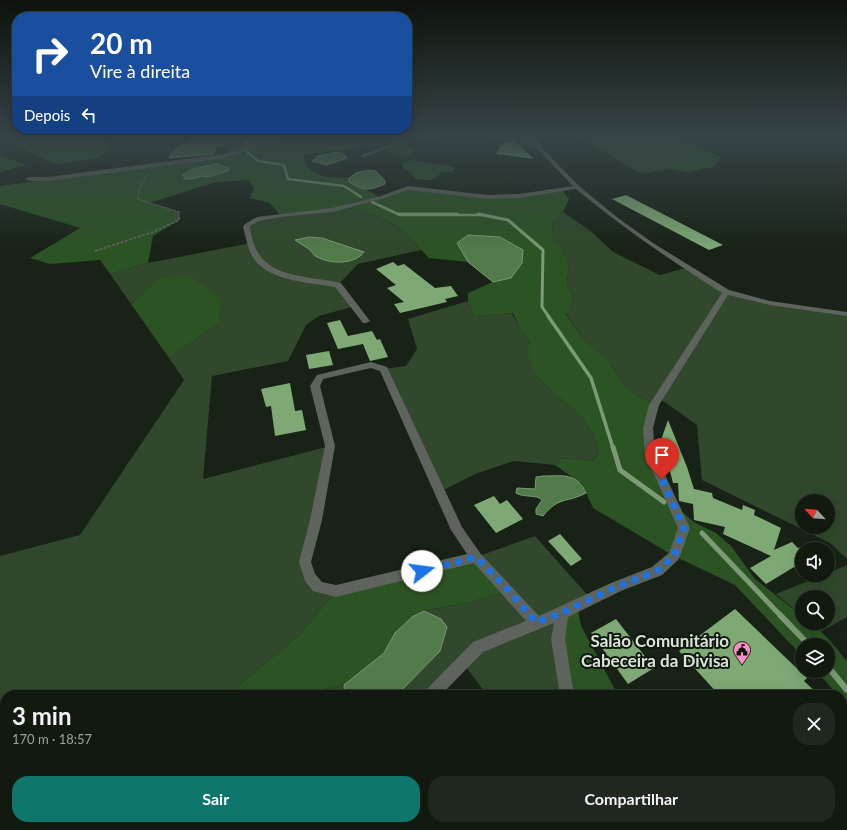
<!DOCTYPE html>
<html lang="pt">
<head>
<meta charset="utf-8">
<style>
	body { margin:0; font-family:Lato,sans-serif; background:#1f271e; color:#f1f3f6; height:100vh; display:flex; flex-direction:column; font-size:15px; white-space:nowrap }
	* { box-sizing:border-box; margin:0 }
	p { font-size:13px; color:#9ca19f }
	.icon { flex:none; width:22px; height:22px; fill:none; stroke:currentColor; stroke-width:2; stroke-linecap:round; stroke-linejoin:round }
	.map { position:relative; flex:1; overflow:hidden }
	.drawer { position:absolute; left:0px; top:690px; width:847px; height:140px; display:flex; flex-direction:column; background:#121a10; border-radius:16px 16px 0 0; box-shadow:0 4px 16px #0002,0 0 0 1px #313830 }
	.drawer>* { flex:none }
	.top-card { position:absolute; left:12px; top:12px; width:400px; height:122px; border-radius:16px; box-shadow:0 4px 16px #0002,0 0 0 1px #313830; background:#1a4fa0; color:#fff; overflow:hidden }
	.needle { width:26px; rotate:296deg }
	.fabs { position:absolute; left:795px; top:494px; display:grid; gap:8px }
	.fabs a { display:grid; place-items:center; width:40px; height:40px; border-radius:50%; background:#121a10; box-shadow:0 4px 16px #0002,0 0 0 1px #313830; font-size:20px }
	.pin { position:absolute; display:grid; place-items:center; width:34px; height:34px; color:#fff; margin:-41px -17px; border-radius:50% 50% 50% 0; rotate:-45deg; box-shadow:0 0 4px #0007 }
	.pin .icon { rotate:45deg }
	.me { position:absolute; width:44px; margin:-22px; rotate:75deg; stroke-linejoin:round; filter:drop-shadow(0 0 3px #0008) }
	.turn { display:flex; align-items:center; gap:14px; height:84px; padding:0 12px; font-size:18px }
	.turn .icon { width:52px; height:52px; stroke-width:2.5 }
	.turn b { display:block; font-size:28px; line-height:34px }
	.then { display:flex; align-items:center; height:38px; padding:0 12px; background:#0003; gap:8px; font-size:15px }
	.round { display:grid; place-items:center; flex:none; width:42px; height:42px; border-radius:16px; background:#1f271e }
	.head { display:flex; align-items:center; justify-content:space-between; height:68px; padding:0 12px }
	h1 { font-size:24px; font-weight:700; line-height:30px }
	.primary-button { display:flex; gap:8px; margin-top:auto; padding:8px 12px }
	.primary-button a { flex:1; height:46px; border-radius:16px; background:#0f766e; color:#fff; font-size:16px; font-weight:700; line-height:46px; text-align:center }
	.primary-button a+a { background:#1f271e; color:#f1f3f6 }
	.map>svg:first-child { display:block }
</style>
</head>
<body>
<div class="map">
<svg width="847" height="830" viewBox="0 0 847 830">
	<rect width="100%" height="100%" fill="#182216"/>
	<g fill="#31482c" fill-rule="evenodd">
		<path d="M260,135h123l3,5 10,3 -125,16 -13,-8 -1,-14z"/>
		<path d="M577,135h94l-12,1v4l19,9 8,6 -16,14 -29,5z"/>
		<path d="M345,207l28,8 26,12 22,23 -63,14 -20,21 17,21 -36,10 -13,9 -18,36 -76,15 -9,103 127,-33 -25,116 5,15 26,14 -37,44 -68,57 -10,3h-216v24h-5v-163l80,-21 104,-155 -15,-22 50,-35 -60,-45 -28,26 -21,-30 38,-11 103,-20 -5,-16 11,-8z"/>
		<path d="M563,212l29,20 21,20 47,23 29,-8 37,25 20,6 101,16v245l-17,-16 -128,-63 -5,-55 -38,-27 -5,7 -29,-18 -16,-25 -27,-25 -16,-24 8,-13 -7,-17 2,-18 -17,-29 1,-13zM802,501h26v26h-26z"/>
		<path d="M468,301l6,15 38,-3 8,16 11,14 5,33 44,40 14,19 5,19 -7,7 -31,-3 -6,7 -41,-4 -39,13 -35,18 -56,-123 22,-3 11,-17 -9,-30z"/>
		<path d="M535,536l56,63 -29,14 5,82h-80l-24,-32 -32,32h-34l43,-44 7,-23 -6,-9 -17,-8 42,-8 43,-12 -33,-34z"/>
		<path d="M847,565v52l-27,15 -10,-9h18v-26h-26v19l-26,-22 47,-19h5v-2z"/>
		<path d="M344,685l1,10h-35l10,-5z"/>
		<path d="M458,825h149l3,5h-153z"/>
		<path d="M618,825h78l7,5h-82z"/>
		<path d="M705,825h123l-1,5h-115z"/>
	</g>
	<g fill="#2c5324">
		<path d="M6,135h84v2l25,1 -5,6 -1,6 -9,7 -39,7 -13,-3 -34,-17z"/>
		<path d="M238,135h22l-3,3 1,13 13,8 34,-4 -2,6c12,18 26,16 46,17v4c11,6 21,8 31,16l28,-10 86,9 68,-7 7,9 -6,13 -10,11 -1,13 10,14 7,15 -2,18 7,17 -8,14 16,23 27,25 16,25 29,18 -4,49 25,52 19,16 22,11 15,13 24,33 47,37v7c18,0 33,25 45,38v44l-5,-6v-4h-4l-22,-24h12v-26h-26v11l-67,-71 -61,-29 -81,-48 -11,-24 -27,-19 6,-7 32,3 6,-7 -5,-19 -14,-19 -44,-40 -9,-24 4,-9 -11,-14 -7,-16 -39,3 -6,-15v-8l25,-11 18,-4 -54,-35 11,19 -39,-4 -30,-31 -26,-12 -28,-8 -65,8 -10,-12 -20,-5 4,-10 -6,-8 -32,2 -67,21 30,9v8l-26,16 -5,27 -38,11 -10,-14 -50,4 -20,-6 50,-30 -80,-24v-18l230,-32 -4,-1 11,-14z"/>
		<path d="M383,135c14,0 22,3 30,15l-2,5 -11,1 -12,-4 1,-5 7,-4 -10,-3z"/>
		<path d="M492,135h40l8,14 -16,-1 -5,-3v-4l-24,-2 -4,-2z"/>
		<path d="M658,136h14l49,21 -8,10 -25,5 -18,-3 15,-14 -7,-6 -19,-9z"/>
		<path d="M0,156l27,9 -27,7z"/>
		<path d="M410,160l45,7 -3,5h-10c-10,11 -13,8 -27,7l-4,-6 -8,-4 -1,-5z"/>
		<path d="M189,275l31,24 -1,24 -50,35 -38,-54 28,-26z"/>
		<path d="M476,557l33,34 -43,12 -43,8 -11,6 -17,16 -11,20 -40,32 -24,5 -10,5h-89l10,-3 68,-57 37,-44z"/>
		<path d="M577,606l4,20 37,69h-51l-5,-82z"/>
		<path d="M0,719h5v106h108l-7,5h-106z"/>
	</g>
	<g fill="#527b4a" stroke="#7b9a75">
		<path d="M197,135h41l-3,7c-12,3 -35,8 -46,-2z"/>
		<path d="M188,144l28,3 -2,7 -45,4c4,-8 10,-13 19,-14z"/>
		<path d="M338,152l6,2 3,4 -21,7 -14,-4 6,-5z"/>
		<path d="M216,164l12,4v3l-20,6 -7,-1 -9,3h-7l-2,-4 10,-6z"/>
		<path d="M368,170l8,1 9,10v3c-17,7 -21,7 -36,-2v-4l7,-5z"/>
		<path d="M468,235l32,2 23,13 -1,13 -11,15 -18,4 -25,-20 -11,-19z"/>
		<path d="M309,237l13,1 42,14c-10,13 -33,12 -47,5 -3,-1 -4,-4 -6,-6 -5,-5 -11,-7 -16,-11z"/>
		<path d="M543,476c19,0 34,-4 43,17 -19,10 -27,3 -43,23l-7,-2v-5l6,-9c-6,-6 -18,-2 -26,-7l1,-5 18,1 1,-12z"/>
		<path d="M424,611l17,8 6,8 -7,24 -43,44h-52l-1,-10 40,-32 11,-20 17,-16z"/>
	</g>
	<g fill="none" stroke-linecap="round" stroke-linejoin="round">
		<g stroke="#7b9a75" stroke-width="2.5">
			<path d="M245,146l7,-11"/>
			<path d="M246,151l12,10 26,4 4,14 56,7 17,11"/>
			<path d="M372,202l28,13h84"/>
		</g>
		<g stroke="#7b9a75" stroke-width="3">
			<path d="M398,214h59"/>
			<path d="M478,214l30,6 35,30 -1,57 7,10"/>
		</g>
		<path stroke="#7b9a75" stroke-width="3.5" d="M548,316l43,62 22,70"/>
		<g stroke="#7b9a75" stroke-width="5">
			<path d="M613,447l7,23 44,32"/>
			<path d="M702,533l79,83"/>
		</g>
		<g stroke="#7b9a75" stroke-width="6">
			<path d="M780,615l29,30"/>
			<path d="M828,667l19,23"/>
		</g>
	</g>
	<g fill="#7ea975">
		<path d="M515,141l4,4 15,14 -38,-5 7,-11z"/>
		<path d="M626,195l97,50 -14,5 -97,-51z"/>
		<path d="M393,262l5,4 6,-2 31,24 16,-2 7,10 -13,3 2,3 -47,11 -6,-9 10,-2 -17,-14 9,-3 -20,-16z"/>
		<path d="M340,320l8,16 24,-5 5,9 3,-1 8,18 -18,4 -7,-17 -25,5 -11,-26z"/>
		<path d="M329,351l4,14 -24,4 -3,-14z"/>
		<path d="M290,383l5,28 7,-1 4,20 -31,6 -4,-30 -5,1 -5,-18z"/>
		<path d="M668,420l19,47 7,22 18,4 1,5 29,12 1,-5 12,5 -1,5 27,13 -7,22 18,-8 6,6 4,-1v28l-8,-8 -28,17 -16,-16 21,-12 -48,-22 2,-7 -31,-7 -1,-16 -14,-3 -1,-18h-5l-5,-20 -3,-1 -6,-16z"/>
		<path d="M494,496l6,8 7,-4 16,19 -27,14 -22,-28z"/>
		<path d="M560,534l22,25 -11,7 -23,-25z"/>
		<path d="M735,609l72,69 -3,3 15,14h-100l-40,-44z"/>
		<path d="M616,619l38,49 -26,16 -37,-51z"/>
	</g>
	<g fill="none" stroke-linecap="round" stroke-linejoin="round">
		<path stroke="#5c655a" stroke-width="1.5" stroke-dasharray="2.5 1" stroke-linecap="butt" d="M148,174l-5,5 -6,20 42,13v3"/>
		<path stroke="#5c655a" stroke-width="2" stroke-dasharray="3 1.5" stroke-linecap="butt" d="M95,251l58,-19 26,-12v-6"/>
		<g fill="#5e645d" fill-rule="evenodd">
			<path d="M280,135h8l-62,23 -178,23h-19l-3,-2 3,-2h19l177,-23z"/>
			<path d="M431,135h16l-39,6 -44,16 -5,-1 46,-17z"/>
			<path d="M530,135h5l7,13 37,38 39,32 35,25 76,47 41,11 77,11v4l-77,-11 -42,-10 -69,110 -6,23 2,26 35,74 -10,28 -2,4 -16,15 -41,16 -53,26 -3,22 9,56h-14l-9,-56 3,-16 -71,29 -42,43h-17l2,-5 47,-48 53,-21 -52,-58 -138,34 -23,-6 -8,-10 -6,-19 11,-42 15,-74 -15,-60 7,-11 54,-13 16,5 75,160 18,26 59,63 72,-33 41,-16 17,-14 9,-25 -33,-74 -2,-26 6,-23 73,-112c-52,-33 -99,-65 -146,-104l-57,9 -31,1 -80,-9 -26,9 -50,13 -52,5 -21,4 -9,5c5,54 50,48 91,57l29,38 -4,2h-3l-28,-36c-23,-4 -66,-6 -81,-28 -6,-9 -8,-21 -11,-32l2,-3 12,-7 75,-9 46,-11 30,-11 80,9 31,-1 54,-8 -35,-36zM371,368l9,3 71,159 16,24 -131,31 -14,-3 -7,-8 -4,-12 11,-42 13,-74 -15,-60 3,-7z"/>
			<path d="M291,825h21l-2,5h-21z"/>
			<path d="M598,825h19l2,5h-19z"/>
		</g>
	</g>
	<linearGradient id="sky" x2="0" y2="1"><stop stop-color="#0d130c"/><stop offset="0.54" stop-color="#374447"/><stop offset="1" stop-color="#374447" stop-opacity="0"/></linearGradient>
	<rect width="847" height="251" fill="url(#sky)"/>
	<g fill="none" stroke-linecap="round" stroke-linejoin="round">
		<path stroke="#1a73e8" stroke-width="7" stroke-dasharray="0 12.6" d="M422,571l54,-14 33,34 27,31 26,-9 54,-26 41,-16 17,-15 10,-28 -22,-49"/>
	</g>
	<defs>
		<g id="civic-pin" transform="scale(0.9)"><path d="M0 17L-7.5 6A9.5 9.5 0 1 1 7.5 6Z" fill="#fb8fc4" stroke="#0f190d"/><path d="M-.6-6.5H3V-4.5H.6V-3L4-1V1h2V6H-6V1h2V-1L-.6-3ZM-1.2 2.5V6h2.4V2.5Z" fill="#111"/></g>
	</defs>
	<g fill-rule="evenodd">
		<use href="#civic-pin" x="742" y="650"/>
	</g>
	<g text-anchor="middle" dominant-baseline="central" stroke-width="4" stroke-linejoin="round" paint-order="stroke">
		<g font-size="17" font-weight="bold" fill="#dce3da" stroke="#0f190d" text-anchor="end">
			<text x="729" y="640">Salão Comunitário<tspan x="729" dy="20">Cabeceira da Divisa</tspan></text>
		</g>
	</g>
</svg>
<div class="fabs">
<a><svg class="needle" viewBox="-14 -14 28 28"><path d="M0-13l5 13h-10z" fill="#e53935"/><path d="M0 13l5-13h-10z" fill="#9ca19f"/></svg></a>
<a><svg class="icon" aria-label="sound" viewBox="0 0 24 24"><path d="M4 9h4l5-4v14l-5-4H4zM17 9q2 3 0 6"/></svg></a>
<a><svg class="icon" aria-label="search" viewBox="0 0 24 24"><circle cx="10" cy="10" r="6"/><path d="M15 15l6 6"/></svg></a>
<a><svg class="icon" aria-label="layers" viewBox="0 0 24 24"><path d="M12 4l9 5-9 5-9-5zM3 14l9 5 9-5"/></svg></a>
</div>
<div class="pin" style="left:662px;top:479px;background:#d93025"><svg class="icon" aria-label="arrive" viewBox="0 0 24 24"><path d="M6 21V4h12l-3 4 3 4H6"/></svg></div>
<svg class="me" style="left:422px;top:571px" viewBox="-20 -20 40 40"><circle r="19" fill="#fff"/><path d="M0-13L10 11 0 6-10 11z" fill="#1a73e8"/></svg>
<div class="top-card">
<div class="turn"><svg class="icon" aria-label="right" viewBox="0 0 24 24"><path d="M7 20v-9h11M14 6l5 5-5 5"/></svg><div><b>20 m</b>Vire à direita</div></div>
<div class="then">Depois<svg class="icon" aria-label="left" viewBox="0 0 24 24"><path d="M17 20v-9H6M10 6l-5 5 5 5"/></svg></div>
</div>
<section class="drawer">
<div class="head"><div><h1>3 min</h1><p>170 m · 18:57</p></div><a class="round"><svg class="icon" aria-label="close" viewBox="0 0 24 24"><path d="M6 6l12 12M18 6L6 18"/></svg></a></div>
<div class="primary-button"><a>Sair</a><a>Compartilhar</a></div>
</section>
</div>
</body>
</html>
